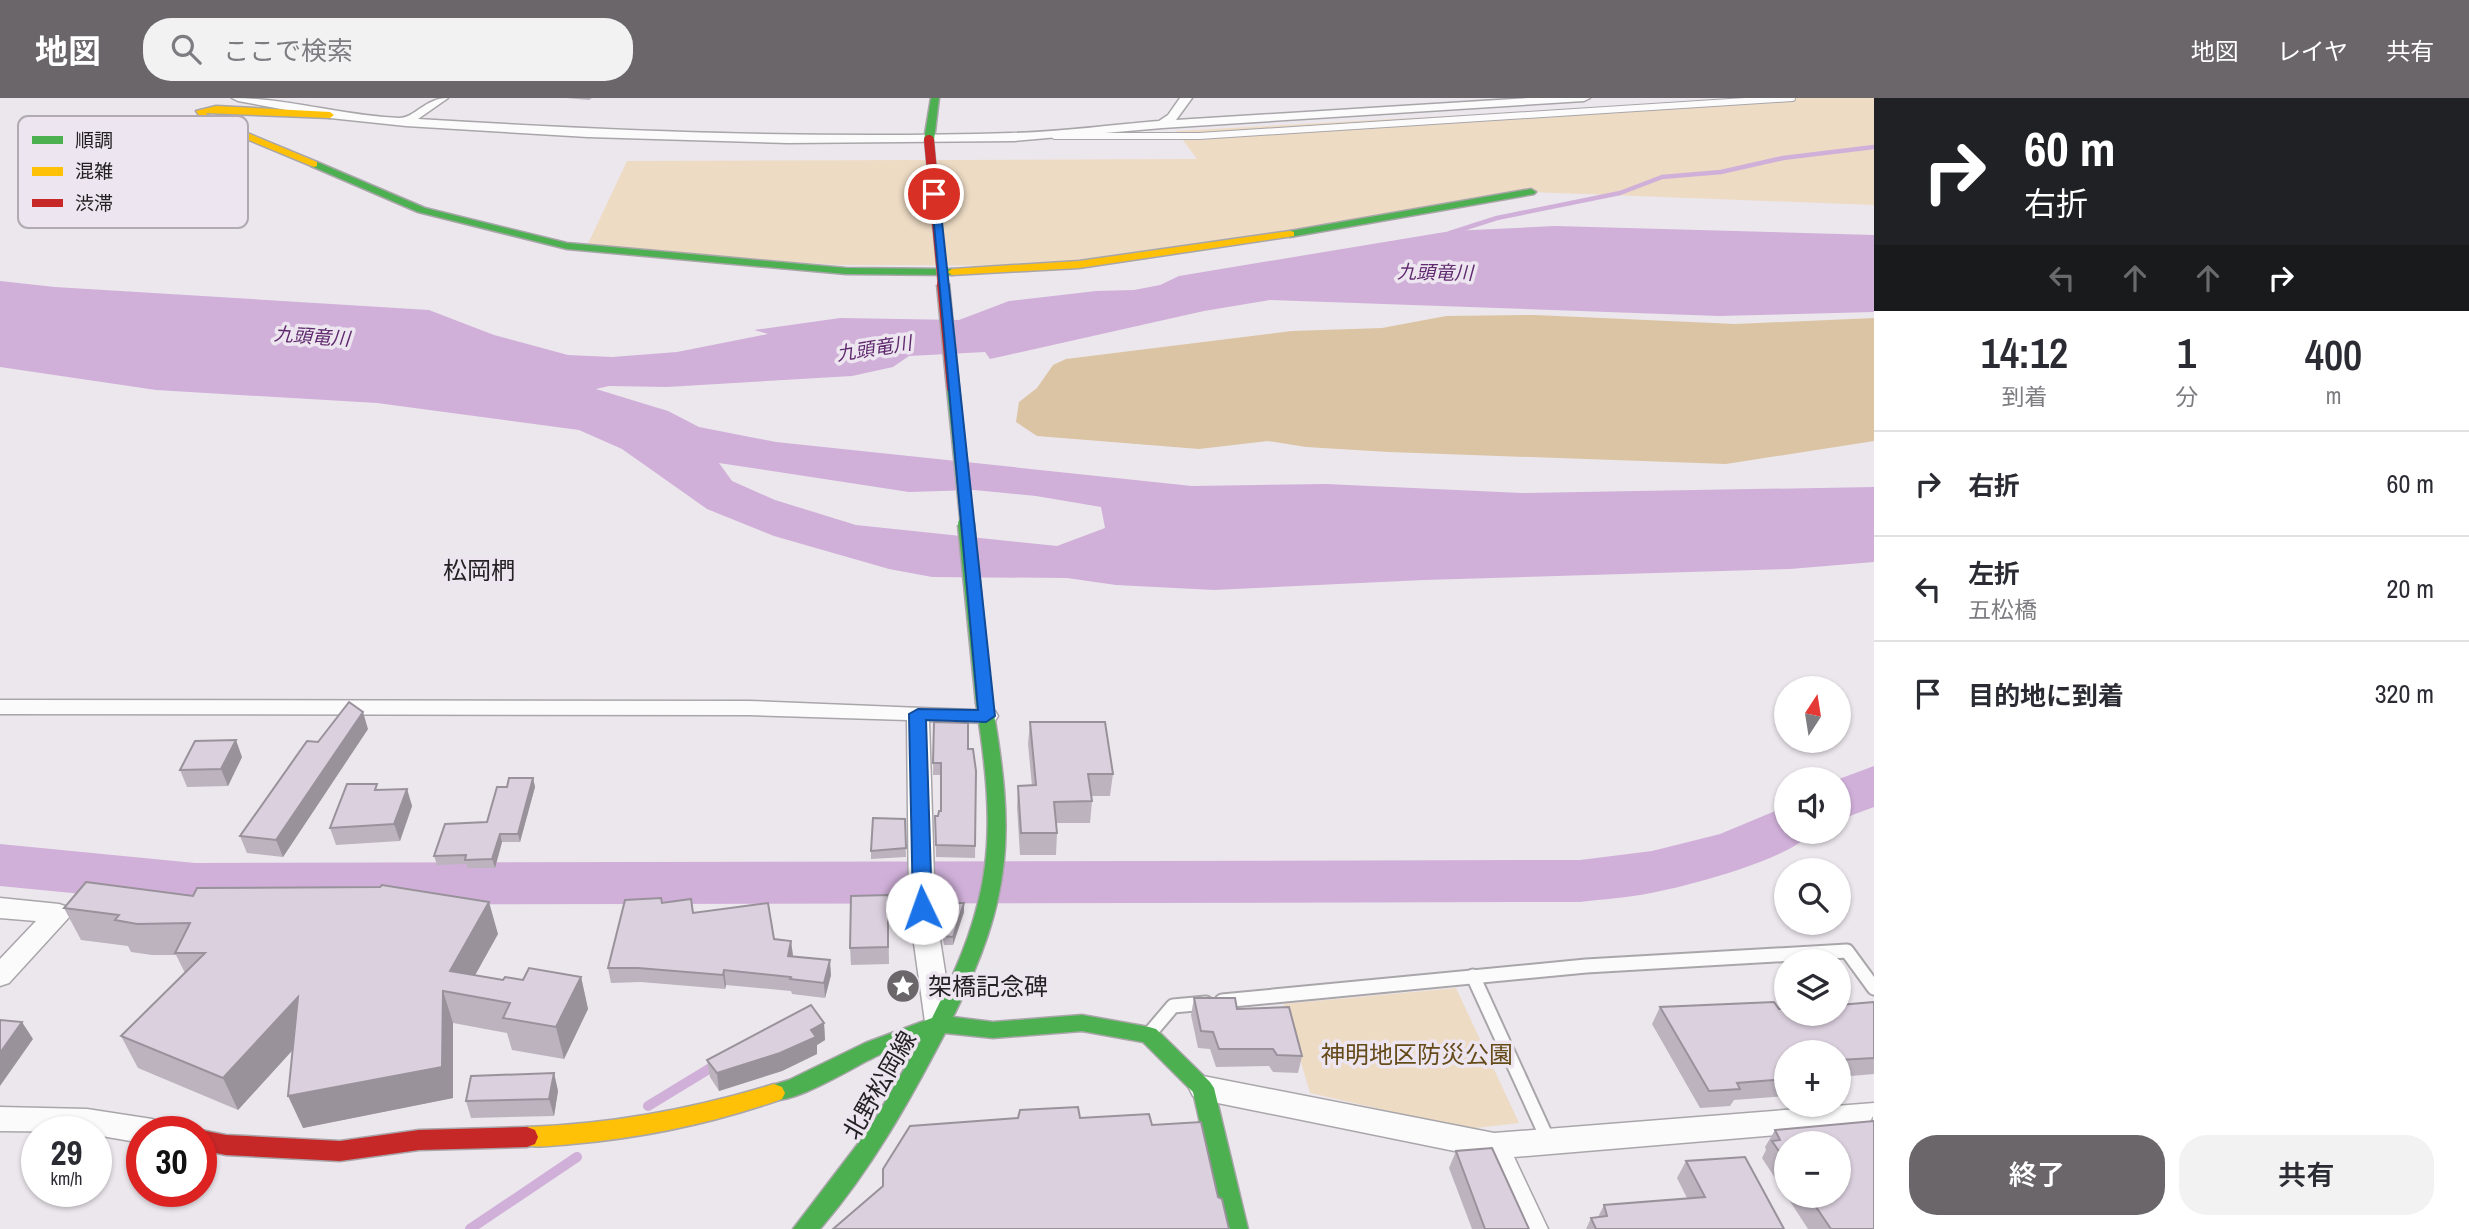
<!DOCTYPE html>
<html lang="ja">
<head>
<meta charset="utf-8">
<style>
	body { margin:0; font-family:"Archivo Narrow","Noto Sans JP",sans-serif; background:#f2f2f3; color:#2b2b33; height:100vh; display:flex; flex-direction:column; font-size:26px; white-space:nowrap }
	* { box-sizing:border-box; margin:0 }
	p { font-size:23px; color:#7c7c81 }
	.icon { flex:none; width:38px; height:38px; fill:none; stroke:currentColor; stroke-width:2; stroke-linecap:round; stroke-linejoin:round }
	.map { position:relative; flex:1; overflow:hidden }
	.panel { display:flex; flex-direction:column; background:#fff; width:595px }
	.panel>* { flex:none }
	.guide { background:#202124; color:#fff; overflow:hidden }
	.needle { width:46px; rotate:12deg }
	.fabs { position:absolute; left:1774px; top:578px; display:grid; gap:14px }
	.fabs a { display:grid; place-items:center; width:77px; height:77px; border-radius:50%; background:#fff; box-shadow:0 2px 5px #0004; font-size:35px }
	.speed { position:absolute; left:21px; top:1018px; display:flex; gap:14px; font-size:35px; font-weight:700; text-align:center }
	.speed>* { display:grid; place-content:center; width:91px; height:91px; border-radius:50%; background:#fff; box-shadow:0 2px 5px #0004; line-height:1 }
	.speed small { font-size:18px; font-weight:400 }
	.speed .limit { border:10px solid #d22; background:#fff; color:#111 }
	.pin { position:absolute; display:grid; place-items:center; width:60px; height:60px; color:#fff; margin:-30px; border:4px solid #fff; border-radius:50%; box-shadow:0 2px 7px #0007 }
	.me { position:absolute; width:77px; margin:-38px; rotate:357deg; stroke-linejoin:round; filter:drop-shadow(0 0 5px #0008) }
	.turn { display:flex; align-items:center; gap:24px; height:147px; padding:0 35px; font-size:32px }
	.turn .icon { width:91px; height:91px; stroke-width:2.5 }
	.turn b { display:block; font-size:49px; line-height:60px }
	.lanes { display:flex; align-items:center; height:66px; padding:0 35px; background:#0003; justify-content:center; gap:35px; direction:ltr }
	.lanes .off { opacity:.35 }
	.eta { display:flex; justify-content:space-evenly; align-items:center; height:119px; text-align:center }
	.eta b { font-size:42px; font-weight:600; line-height:49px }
	.action { display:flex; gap:14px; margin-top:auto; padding:14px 35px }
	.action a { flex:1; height:80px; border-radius:28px; background:#6a666a; color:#fff; font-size:28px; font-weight:600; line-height:80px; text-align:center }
	.action a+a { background:#f2f2f3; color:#2b2b33 }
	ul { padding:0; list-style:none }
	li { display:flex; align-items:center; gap:21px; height:105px; padding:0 35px; border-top:2px solid #e1e1e2 }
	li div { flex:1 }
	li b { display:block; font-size:26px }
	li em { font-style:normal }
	header { display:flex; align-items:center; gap:42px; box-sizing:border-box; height:98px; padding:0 35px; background:#6a666a; color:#fff }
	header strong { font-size:33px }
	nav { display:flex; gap:38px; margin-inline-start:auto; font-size:24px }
	.search { width:490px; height:63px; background:#f2f2f3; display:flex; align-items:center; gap:18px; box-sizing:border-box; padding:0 24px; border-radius:28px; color:#7c7c81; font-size:26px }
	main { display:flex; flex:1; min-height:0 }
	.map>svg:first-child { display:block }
</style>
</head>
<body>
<header>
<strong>地図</strong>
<div class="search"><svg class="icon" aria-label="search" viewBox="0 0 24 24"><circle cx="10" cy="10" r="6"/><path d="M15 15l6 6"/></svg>ここで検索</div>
<nav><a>地図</a><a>レイヤ</a><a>共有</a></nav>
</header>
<main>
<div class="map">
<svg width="1874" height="1131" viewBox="0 0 1874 1131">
	<rect width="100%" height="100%" fill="#ece7ed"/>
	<g fill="#eddbc4">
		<path d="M1773,0h101v107l-343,-13 -471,74 -222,-1 -252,-17 41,-87 570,-2 -21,-28z"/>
		<path d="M1456,890l63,135 -52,6 -157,-36 -26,-89z"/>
	</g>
	<path fill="#dac4a3" d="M1535,217l200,9 139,-6v123l-148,23 -337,-12 -83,-5 -38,-6 -69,8 -162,-13 -21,-14 3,-20 18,-14 16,-23 13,-6 226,-28 90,-3 64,-12z"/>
	<path fill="#d0b0d9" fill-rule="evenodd" d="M1555,128l319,9v77l-155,4 -449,-16 -66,11 -214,48 -5,-7 -76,4 -16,11 -41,9 -185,11 -58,-1 -13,3 72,22 31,16 77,15 416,44 134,-2 196,9 352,-6v75l-84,7 -366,11 -210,10 -98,-5 -49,-7 -135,-1 -43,-8 -115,-33 -67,-27 -85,-60 -43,-19 -202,-27 -221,-13 -156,-23v-86l55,6 374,23 65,25 74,20 44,2 65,-5 91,-18 -14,-4 86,-12 119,2 50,-19 87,-10 38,-1 26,-5 19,-9 272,-45zM719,365l190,29 65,-2 62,6 65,11 4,21 -48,18 -201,-21 -81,-25 -43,-19z"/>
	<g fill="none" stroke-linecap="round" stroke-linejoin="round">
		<path stroke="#d0b0d9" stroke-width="4.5" d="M1450,135l47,-15 123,-25 42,-16 59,-5 62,-14 91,-11"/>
		<g stroke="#d0b0d9" stroke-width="10">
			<path d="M648,1008l69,-42"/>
			<path d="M470,1131l107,-72"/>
		</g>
		<g fill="#d0b0d9" fill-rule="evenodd">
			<path d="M1874,668v41l-35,13v-41z"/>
			<path d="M1787,708v25h25c-16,27 -128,56 -161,62 -24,5 -48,6 -71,9l-1385,3 -195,-19v-42l195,19 1385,-3 72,-9 68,-17z"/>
		</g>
		<g stroke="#a9a6aa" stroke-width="8">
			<path id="lane-far1" d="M1055,38h144l593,-38"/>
		</g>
		<g stroke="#a9a6aa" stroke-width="17">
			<g id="lane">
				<path d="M1473,878l75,164"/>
				<path d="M1222,903l364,-35 261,-15 27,37"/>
				<path d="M1150,935l23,-27 33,-3"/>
			</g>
		</g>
		<g stroke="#a9a6aa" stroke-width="3">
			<g id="street">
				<path d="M232,0c56,0 111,18 167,20 16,0 26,-20 49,-20l-30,21c198,12 395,20 593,14 49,-1 99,-8 148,-12l9,-6 12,-17h12l-16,22 353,-22h61l-6,3 -422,27 -148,13 -226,2 -200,-6 -182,-11 -76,-8 -92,-17z"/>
				<path d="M0,602l749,1 246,10 3,5 -3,5 -8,2 -58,-2 6,187 18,114 -4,8 -10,3 -10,-3 -4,-8 -16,-114 -2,-188 -158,-5 -749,-1z"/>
				<path d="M0,800l59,6 9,3 4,7 -63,69 -9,3v-27l36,-38 -36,-3z"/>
				<path d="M1203,978l291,57 380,-30v24l-360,30 34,72h-30l-34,-72 -281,-57 -10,-4 -4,-8 4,-8z"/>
				<path d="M0,1009l87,2 65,10 10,4 5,9h-25v11l-46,-8v-3l-96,-1z"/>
			</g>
		</g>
		<g stroke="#a9a6aa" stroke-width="3">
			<g id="fast">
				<path d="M931,0h8l-5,42 -5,3 -5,-3z"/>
				<path d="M311,64h6l108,46 142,35 279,25 106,1 5,3 -5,3 -106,-1 -279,-25 -149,-37 -107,-46z"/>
				<path d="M1531,91l5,3 -2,2 -244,43 -5,-3 5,-3z"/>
				<path d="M984,600l8,5c23,131 21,194 -39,314l40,5 89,-7 67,12 7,2 54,53 4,6 34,141h-24l-31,-137 -50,-50 -61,-11 -89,7 -48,-5c-36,69 -74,137 -125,196h-27l77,-101 51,-88c-14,5 -29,9 -42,15 -25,11 -88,53 -113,44l-3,-6 3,-6 23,-7 76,-37 67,-25c62,-120 65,-183 44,-315z"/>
			</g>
		</g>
		<g stroke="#a9a6aa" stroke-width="3">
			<g id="slow">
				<path d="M216,8l114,6 4,3 -4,3 -124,-5 3,4 108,45v4l-3,1 -111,-46 -7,-10z"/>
				<path d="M1290,133l4,1v4l-215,32 -127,7 -5,-3 5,-3 127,-8z"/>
				<path d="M774,986l8,3 3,6 -3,6c-68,24 -139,39 -210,45 -16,1 -37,5 -53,0l-3,-7 3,-7 8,-3c85,-3 166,-18 247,-43z"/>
			</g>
		</g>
		<g stroke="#a9a6aa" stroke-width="3">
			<path id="jam" d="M527,1029l8,3 3,7 -3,7 -8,3 -108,3 -79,11 -114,-6 -25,-5v-18h-5l5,-2 25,5 114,6 79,-11z"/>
		</g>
		<use href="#lane-far1" stroke="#fcfbfc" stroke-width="6"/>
		<use href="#lane" stroke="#fcfbfc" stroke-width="13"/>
		<use href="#street" fill="#fcfbfc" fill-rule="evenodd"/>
		<use href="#fast" fill="#4caf50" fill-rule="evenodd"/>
		<use href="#slow" fill="#ffc107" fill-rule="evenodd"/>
		<use href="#jam" fill="#c62828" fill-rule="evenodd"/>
		<g stroke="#a9a6aa" stroke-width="15" stroke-linecap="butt">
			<path id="fast-bridge-far1" d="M953,290l14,138"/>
		</g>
		<g stroke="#a9a6aa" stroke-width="19" stroke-linecap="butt">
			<path id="fast-bridge" d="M966,426l18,179"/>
		</g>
		<g stroke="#a9a6aa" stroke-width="11" stroke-linecap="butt">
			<path id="jam-bridge-far1" d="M929,42l14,146"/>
		</g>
		<g stroke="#a9a6aa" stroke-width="15" stroke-linecap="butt">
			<path id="jam-bridge" d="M943,186l10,104"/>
		</g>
		<use href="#fast-bridge-far1" stroke="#4caf50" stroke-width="12"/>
		<use href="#fast-bridge" stroke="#4caf50" stroke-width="16"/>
		<use href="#jam-bridge-far1" stroke="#c62828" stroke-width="10"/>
		<use href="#jam-bridge" stroke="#c62828" stroke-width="12"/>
	</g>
	<g fill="#bcb3bf" fill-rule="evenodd">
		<path d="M566,0h26l-3,2z"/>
		<path d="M934,624l34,27 8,22 -1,87 -39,-1 -1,-41h3l3,-5v-36h-8z"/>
		<path d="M1030,624l83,52 -3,22h-19l1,5 -2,22h-34l1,10 -1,22h-36l-3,-48 1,-21h14l-4,-42z"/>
		<path d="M368,631l-85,128 -36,-4 -7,-17 78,-94z"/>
		<path d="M242,659l-14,29 -41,1 -7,-17z"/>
		<path d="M533,680l2,9 -15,55h-18l-7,26h-27l-2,-4 -29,1 -3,-9 53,-34 20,-35z"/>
		<path d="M407,691l5,17 -12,35 -64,4 -6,-17 49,-38z"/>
		<path d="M905,721l1,38 -35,2v-8z"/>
		<path d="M888,797l1,69 -38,1 -1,-17z"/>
		<path d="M193,798l305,38 -23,41 28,5h20l58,-3 7,32 -24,50 -52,-9 -5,-17 -54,-10v75l-150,30 -10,-79 -55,61 -100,-42 -17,-32 64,-63 -9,-18h-24l-21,-3 -3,-6 -47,-6 -17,-32z"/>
		<path d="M662,805l112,36 19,17 38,19 -6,23 -33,-4 -1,-3 -65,-6 -1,4 -84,-7 -30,1 -3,-15z"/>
		<path d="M938,805l26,9 -11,33h-9l-6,-34z"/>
		<path d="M1194,900l43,11 65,47 -4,17 -25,-1 -4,-6 -53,1 -6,-18 -12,-1 -7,-33z"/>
		<path d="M1874,904v72l-35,3v-25h-52v44l-53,4 -4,6 -30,2 -48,-84 8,-17 119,2z"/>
		<path d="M824,925l1,17 -8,5v9l-35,17 -63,20 -9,-14 -3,-17z"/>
		<path d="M554,975l4,18 -4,25 -83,2 -5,-17z"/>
		<path d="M1873,1018l1,113h-66l-46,-71 4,-8 -1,-3 10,-17 95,-9zM1787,1045l52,52h-52z"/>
		<path d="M1456,1053l73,78h-57l-23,-61z"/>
		<path d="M1686,1063l98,68h-198l5,-11 7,-1 6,-12 83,-7 -10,-20z"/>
	</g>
	<g fill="#99929b">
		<path d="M363,614l5,17 -85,128 -7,-17z"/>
		<path d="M236,642l6,17 -14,29 -7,-17z"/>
		<path d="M533,680l2,9 -15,55 -2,-8z"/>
		<path d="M407,691l5,17 -12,35 -6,-17z"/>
		<path d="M500,736l2,8 -7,26 -3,-9z"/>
		<path d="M489,804l9,32 -34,61 -14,-24z"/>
		<path d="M964,805v9l-11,33v-8z"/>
		<path d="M791,843l2,14 -4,15 -1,-14z"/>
		<path d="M830,862l1,15 -6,23 -1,-15z"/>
		<path d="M724,872l2,15 -1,4 -2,-14z"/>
		<path d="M581,879l7,32 -24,50 -8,-32z"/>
		<path d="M443,893l10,32v75l-150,30 -15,-32z"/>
		<path d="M298,899l14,32 -74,81 -15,-32z"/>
		<path d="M22,924l11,17 -33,47v-33z"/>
		<path d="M824,925l1,17 -8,5v9l-35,17 -63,20 -2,-18 94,-43z"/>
		<path d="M554,975l4,18 -4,25 -5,-17z"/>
	</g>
	<g fill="#dbd0de" stroke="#99929b" stroke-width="2">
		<path d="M349,604l14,10 -87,128 -36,-4 67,-95 11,1z"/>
		<path d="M934,624l34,1v26h5l3,22 -1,75 -39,-1 -1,-29h3l1,-5h2v-48h-8z"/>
		<path d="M1030,624h75l8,52h-25l4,27 -38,1 3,31h-36l-3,-47 18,-1z"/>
		<path d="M236,642l-15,29 -41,1 15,-29z"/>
		<path d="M509,680h24l-15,56h-18l-8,25 -27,1 1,-5 -32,1 11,-32 42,-2 10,-35h10z"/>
		<path d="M347,686h30l-2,6 32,-1 -13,35 -64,4z"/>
		<path d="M873,720l32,1 1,29 -35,3z"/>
		<path d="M86,784l107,14 4,-8 183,-1 2,-2 107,17 -39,69 53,9 2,-3 18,3 6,-12 52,9 -25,50 -53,-9 7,-15 -67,-12 -1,76 -154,29 10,-99 -75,81 -102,-42 84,-83h-30l15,-30 -53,1 -22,-4 4,-5 -55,-7z"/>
		<path d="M888,797v52l-38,1 1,-52z"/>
		<path d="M661,800l1,5 29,-4 2,14 75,-10 6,36 17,2 -3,15 42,4 -6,23 -34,-4 1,-2 -67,-7 -1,5 -85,-7h-30l17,-68z"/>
		<path d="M938,805h26l-11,34 -9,-1z"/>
		<path d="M1194,900h41l2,11 52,-2 13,49 -25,-1 -4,-6h-54l-6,-17 -12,-1z"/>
		<path d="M1774,904l5,7 8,-1v5h52v-8l35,-3v56l-35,2v-8h-52v27l-50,4 3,6 -31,2 -49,-84z"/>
		<path d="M811,907l13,18 -13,7 5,7 -36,16 -63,20 -10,-13z"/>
		<path d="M0,922l22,2 -22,31z"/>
		<path d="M554,975l-5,26 -83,2 5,-25z"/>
		<path d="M1078,1009l2,11 69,-4 3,11 49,-3 17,75 4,2 7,30h-396l50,-43v-17l27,-43 108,-8 2,-8z"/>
		<path d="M1874,1023v108h-43l-23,-34h31v-52h-52v20l-15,-22 8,-1 -5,-10z"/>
		<path d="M1492,1050l37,81h-44l-29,-78z"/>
		<path d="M1745,1059l39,72h-188l-5,-11 16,-2 -3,-11 101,-8 -19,-36z"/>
	</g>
	<path fill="#1a73e8" stroke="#114b97" stroke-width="2" d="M931,93l8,3 56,522 -9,6 -60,-2 6,188 -3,5 -7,2 -6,-2 -3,-5 -4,-194 9,-5 60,1z"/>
	<defs>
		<g id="sight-disc" transform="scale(1.75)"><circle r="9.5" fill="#6a666a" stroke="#ede5ef"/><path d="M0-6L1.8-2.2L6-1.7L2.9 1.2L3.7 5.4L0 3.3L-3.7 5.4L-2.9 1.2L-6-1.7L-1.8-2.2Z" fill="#fff"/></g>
	</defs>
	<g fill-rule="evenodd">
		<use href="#sight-disc" x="903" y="888"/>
	</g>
	<g text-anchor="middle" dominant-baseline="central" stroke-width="7" stroke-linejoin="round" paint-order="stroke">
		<g font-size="19" font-style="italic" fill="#5f296e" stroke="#ede5ef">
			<text transform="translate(1435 174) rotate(1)">九頭竜川</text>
			<text transform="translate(312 238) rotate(4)">九頭竜川</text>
			<text transform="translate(874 250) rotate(-9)">九頭竜川</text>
		</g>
		<g font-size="24" fill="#242124" stroke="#ede5ef">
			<text x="479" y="472">松岡椚</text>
		</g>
		<g font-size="24" fill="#242124" stroke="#ede5ef" text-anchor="start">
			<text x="928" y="888">架橋記念碑</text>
		</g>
		<g font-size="24" fill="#654b1a" stroke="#ede5ef">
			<text x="1417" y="956">神明地区防災公園</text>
		</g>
		<g font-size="24" fill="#242124" stroke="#ede5ef">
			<text transform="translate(879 987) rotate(-60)">北野松岡線</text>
		</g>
	</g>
	<rect x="18" y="18" width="230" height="112" rx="10" fill="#ede5ef" stroke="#b1aab2" stroke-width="2"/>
	<rect x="32" y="38" width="31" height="8" fill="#4caf50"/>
	<rect x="32" y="69" width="31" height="9" fill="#ffc107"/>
	<rect x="32" y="101" width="31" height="8" fill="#c62828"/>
	<g font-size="19" fill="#242124">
		<text x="75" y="49">順調</text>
		<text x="75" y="80">混雑</text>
		<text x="75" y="112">渋滞</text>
	</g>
</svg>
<div class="fabs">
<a><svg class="needle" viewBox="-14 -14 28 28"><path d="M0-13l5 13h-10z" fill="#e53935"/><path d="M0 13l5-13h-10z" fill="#7c7c81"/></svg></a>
<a><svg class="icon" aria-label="sound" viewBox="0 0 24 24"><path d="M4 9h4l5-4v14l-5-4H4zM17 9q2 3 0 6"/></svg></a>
<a><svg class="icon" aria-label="search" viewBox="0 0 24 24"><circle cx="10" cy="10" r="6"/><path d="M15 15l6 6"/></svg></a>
<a><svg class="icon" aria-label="layers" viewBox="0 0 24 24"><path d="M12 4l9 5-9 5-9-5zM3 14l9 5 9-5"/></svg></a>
<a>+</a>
<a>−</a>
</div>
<div class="speed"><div>29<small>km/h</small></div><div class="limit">30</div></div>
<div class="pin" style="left:934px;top:96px;background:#d93025"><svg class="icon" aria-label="arrive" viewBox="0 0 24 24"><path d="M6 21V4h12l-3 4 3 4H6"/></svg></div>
<svg class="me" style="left:922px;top:810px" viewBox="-20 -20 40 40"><circle r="19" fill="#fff"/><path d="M0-13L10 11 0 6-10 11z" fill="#1a73e8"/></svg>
</div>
<section class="panel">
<div class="guide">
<div class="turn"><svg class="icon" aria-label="right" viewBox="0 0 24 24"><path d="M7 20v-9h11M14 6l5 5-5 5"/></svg><div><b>60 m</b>右折</div></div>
<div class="lanes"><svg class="icon off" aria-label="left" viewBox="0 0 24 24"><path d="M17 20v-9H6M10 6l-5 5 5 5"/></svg><svg class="icon off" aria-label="ahead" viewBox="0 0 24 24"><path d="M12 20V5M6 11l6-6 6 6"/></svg><svg class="icon off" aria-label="ahead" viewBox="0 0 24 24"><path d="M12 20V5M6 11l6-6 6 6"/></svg><svg class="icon" aria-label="right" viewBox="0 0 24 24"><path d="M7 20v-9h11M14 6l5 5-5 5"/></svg></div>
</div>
<div class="eta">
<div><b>14:12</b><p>到着</p></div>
<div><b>1</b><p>分</p></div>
<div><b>400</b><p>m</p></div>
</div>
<ul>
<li><svg class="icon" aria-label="right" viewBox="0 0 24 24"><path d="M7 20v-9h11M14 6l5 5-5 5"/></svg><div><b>右折</b></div><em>60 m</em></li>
<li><svg class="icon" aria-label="left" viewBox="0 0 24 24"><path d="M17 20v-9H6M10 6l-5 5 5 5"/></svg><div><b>左折</b><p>五松橋</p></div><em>20 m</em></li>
<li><svg class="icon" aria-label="arrive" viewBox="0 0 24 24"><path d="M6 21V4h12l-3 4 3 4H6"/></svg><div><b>目的地に到着</b></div><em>320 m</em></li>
</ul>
<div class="action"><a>終了</a><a>共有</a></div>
</section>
</main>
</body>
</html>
